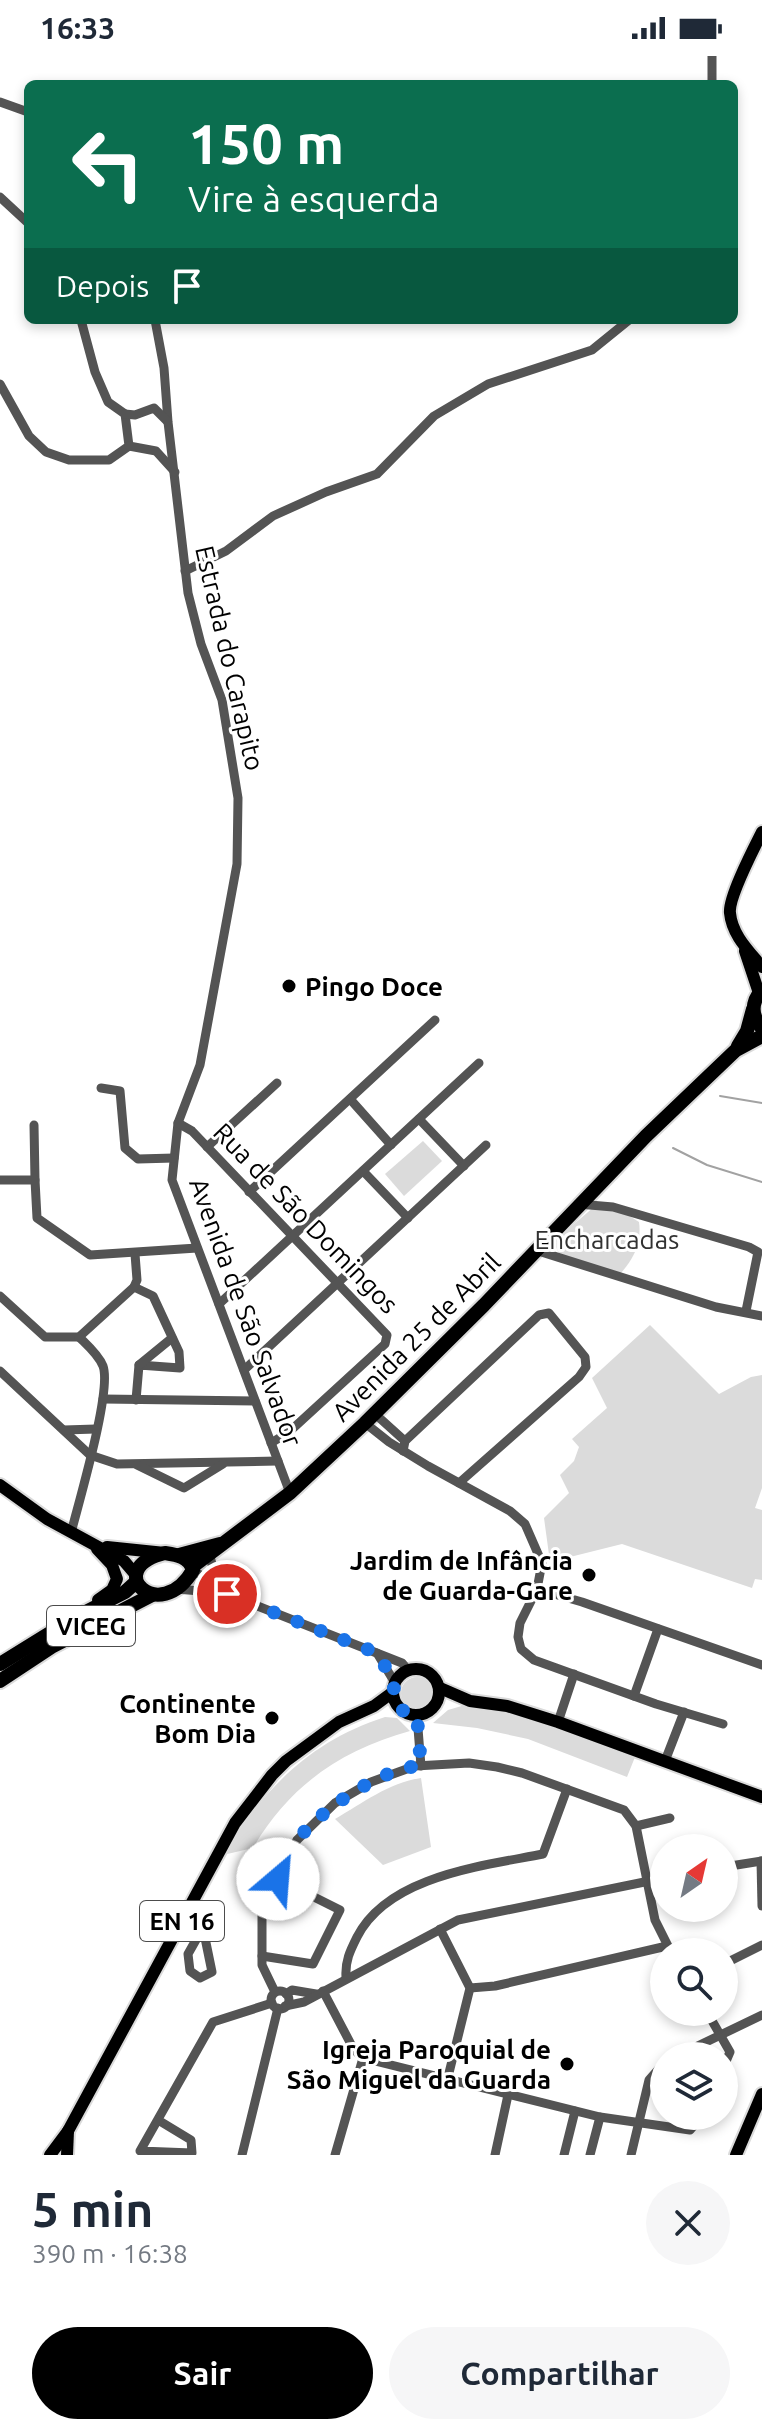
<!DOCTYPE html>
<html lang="pt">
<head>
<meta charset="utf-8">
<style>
	body { margin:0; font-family:Ubuntu,sans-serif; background:#f6f6f7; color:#1f2937; height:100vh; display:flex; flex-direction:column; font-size:30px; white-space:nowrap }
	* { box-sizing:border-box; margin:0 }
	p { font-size:26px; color:#747a83 }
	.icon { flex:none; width:44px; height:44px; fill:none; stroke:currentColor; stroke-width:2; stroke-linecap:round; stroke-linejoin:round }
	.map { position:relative; height:2099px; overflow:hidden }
	.details { display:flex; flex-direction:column; background:#fff; flex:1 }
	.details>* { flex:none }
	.hud { position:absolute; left:24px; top:24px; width:714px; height:244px; border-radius:12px; box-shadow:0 4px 12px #0003; background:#0b6e4f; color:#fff; overflow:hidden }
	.needle { width:52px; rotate:34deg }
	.buttons { position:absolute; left:650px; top:1778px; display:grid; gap:16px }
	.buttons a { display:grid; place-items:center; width:88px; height:88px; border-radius:50%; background:#fff; box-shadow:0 4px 12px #0003; font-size:40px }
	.pin { position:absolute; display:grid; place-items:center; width:68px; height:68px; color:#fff; margin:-34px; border:4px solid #fff; border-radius:50%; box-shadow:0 2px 8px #0007 }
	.me { position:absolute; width:88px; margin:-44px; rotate:27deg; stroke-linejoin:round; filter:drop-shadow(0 0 6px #0008) }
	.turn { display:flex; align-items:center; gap:28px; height:168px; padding:0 32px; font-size:36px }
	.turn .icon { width:104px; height:104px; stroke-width:2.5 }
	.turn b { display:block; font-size:56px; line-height:68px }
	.then { display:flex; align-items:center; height:76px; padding:0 32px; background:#0003; gap:16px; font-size:30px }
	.round { display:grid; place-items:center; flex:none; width:84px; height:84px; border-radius:42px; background:#f6f6f7 }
	.overview { display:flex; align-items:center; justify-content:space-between; height:136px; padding:0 32px }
	h1 { font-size:48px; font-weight:700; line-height:60px }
	.cta { display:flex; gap:16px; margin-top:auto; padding:16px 32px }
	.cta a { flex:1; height:92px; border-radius:48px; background:#000; color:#fff; font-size:32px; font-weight:700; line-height:92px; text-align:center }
	.cta a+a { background:#f6f6f7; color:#1f2937 }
	.status { display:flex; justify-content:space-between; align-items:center; height:56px; padding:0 40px; background:#fff; direction:ltr }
	.status svg { height:22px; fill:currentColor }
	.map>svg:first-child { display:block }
</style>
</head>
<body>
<div class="status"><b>16:33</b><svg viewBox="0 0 49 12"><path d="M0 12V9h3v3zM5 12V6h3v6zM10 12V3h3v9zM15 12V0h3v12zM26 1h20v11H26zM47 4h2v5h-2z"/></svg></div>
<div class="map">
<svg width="762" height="2099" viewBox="0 0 762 2099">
	<rect width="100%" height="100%" fill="#fff"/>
	<g fill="#dbdbdb">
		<path d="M423,1085l19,20 -38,35 -19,-22z"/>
		<path d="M595,1150l25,4 19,12c3,21 -6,39 -21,54l-57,-18 -6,-13 4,-8z"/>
		<path d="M650,1269l69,69 32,-17 11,-2v113l-7,20 7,2v70l-7,-1 -3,9 -130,-44 -72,18 -6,-44 25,-25 -9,-18 14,-14 5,-14 -7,-8 35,-31 -15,-30z"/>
		<circle cx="417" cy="1637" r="16"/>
		<path d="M465,1649l43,4 127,48 -8,20 -99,-38 -51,-11 -44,-5 15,-13z"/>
		<path d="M385,1661l12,1 13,13c-69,19 -121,55 -157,117l-30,7c41,-66 87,-114 162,-138z"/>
		<path d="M421,1722l10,69 -48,18 -48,-46c28,-16 53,-36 86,-41z"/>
	</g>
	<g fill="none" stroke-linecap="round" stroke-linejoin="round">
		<g stroke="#a2a2a2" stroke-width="2">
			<path d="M720,1040l42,7"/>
			<path d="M673,1092l34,17 55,17"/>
		</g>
		<g stroke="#dbdbdb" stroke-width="16">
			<g id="major">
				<path d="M762,776c-8,16 -34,66 -32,81 2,22 19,38 32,54"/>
				<path d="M745,895l14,42"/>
				<path d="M0,1429l47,34 77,42 12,14"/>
				<path d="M107,1491l58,6"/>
				<path d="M97,1493l15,16 5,14 -5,11 -14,10"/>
				<circle cx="416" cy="1636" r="23"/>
				<path d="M440,1632l30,13 37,5 51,16 204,75"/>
				<path d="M50,2099l18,-24 167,-308 37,-48 14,-14 53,-39 35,-16 19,-14"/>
				<path d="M67,2099l1,-24"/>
				<path d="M736,2099l26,-61"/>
			</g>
		</g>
		<g stroke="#dbdbdb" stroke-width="18">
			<g id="highway">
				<path d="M762,934c-11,12 -11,26 0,38"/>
				<path d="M738,990l9,-15 6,-22"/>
				<path d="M165,1497c13,2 24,4 28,17 -33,57 -93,-1 -28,-17z"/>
				<path d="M179,1499l41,-11"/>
				<path d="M192,1511l98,-74 75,-70 119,-118 162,-169 90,-86 26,-14"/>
				<path d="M0,1608l76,-47 49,-25 11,-10"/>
				<path d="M0,1625l53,-35 99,-51"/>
			</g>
		</g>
		<g stroke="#545454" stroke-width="9">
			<path d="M712,0v28"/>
			<path d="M0,46l28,10"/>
			<path d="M0,141l28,26"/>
			<path d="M155,264l9,48 4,54 20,171 13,51 21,56 16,98 -1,66 -37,201 -22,58 -6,57 118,313"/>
			<path d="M0,328l29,52 17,16 23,8h40l20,-14 -4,-32 -17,-12 -13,-30 -14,-52"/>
			<path d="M125,358l10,1 19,-7 13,13"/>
			<path d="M129,390l27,5 19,21"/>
			<path d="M185,515l41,-20 47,-35 53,-24 51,-18 57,-58 54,-32 104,-34 37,-30"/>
			<path d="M101,1032l19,3 5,57 13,11 36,-1"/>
			<path d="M350,1043l41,46"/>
			<path d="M419,1063l45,47"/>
			<path d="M178,1067l14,8 195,204 -2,9 -96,88 -18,11"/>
			<path d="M34,1069l1,55"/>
			<path d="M207,1091l70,-64"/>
			<path d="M363,1115l45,47"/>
			<path d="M0,1124h35l2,38 53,37 107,-7"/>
			<path d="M249,1136l186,-172"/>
			<path d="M578,1148l35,3 136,40 9,5 -12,59"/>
			<path d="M535,1194l181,57 46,9"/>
			<path d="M134,1231l19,9 26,56 1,16 -41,-3 -3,35"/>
			<path d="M0,1240l45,41h34l55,-50 3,-7 -2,-26"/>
			<path d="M219,1248l260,-241"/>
			<path d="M139,1309l33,-27"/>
			<path d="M244,1314l242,-225"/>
			<path d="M0,1315l90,84 27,9 161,-3"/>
			<path d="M103,1343l152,2"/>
			<path d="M374,1357l31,28"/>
			<path d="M365,1367l24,19 39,24 82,45 15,13 17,39 -5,26 -17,34 -2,14 3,12 13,11 122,44 67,20"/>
			<path d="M64,1374l32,-1"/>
			<path d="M403,1395l2,-10 134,-126 10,-2 36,44 1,10 -7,10 -120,106"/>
			<path d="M137,1409l47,23 39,-24"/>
			<path d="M71,1477c8,-32 41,-142 32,-167 -5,-12 -16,-21 -24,-29"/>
			<path d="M210,1500l7,30"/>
			<path d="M193,1514l34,24 175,69 6,7"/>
			<path d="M176,1533l49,4"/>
			<path d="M537,1533l45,13 180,63"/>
			<path d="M377,1597l18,30"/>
			<path d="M634,1640l24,-67"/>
			<path d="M417,1660l4,50"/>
			<path d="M558,1666l16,-48"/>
			<path d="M665,1705l19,-49"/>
			<path d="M636,1770l34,-8"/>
			<path d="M761,1805l1,45"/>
			<path d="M724,1811l38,-6"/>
			<path d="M183,1863l21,14 8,39 -12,6 -10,-7 -2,-17 13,-23"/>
			<path d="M440,1873l30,59 -23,93"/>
			<path d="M262,1900l51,8 27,-54 -62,-31"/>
			<path d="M724,1908l38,-19"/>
			<path d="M346,1921c-1,-16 4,-26 11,-40 31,-61 125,-71 186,-83l24,-65"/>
			<path d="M470,1932l25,-2 172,-40"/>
			<path d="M323,1935l31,59 9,8 237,59 90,13 12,-14"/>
			<circle cx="280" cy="1944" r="9"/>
			<path d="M275,1936l-13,-27v-54l35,-71 38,-37 36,-21 44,-16 54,-3 28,4 25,6 102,37 12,16 19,94 16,32"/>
			<path d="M286,1938l6,-4 24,4"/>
			<path d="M285,1950l19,-4 154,-82 206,-42"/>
			<path d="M707,1956l23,40 -6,14"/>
			<path d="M677,2000l85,-41"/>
			<path d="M158,2064l33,20 1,13 -52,-2 73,-129 59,-19"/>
			<path d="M242,2099l36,-147"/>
			<path d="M335,2099l28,-97"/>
			<path d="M495,2099l13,-60"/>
			<path d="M564,2099l11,-44"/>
			<path d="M590,2099l10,-38"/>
			<path d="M631,2099l18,-75 15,-17"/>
		</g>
		<use href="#major" stroke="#000" stroke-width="12"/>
		<use href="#highway" stroke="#000" stroke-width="14"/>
	</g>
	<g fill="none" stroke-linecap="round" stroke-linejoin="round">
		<path stroke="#1a73e8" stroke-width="14" stroke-dasharray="0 25.2" d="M227,1538l150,59 18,30c-5,17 4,30 22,33l4,50c-38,1 -100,44 -123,73 -8,11 -14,27 -20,40"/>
	</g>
	<g fill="#000" stroke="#fff" stroke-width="3">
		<circle cx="289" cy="930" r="8"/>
		<circle cx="589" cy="1519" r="8"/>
		<circle cx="272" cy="1662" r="8"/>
		<circle cx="567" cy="2008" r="8"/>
	</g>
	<g text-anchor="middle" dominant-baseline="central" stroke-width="6" stroke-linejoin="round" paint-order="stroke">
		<g fill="#fff" stroke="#4c4c4c" stroke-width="2">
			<rect x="47" y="1550" width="88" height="40" rx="6"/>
			<rect x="140" y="1845" width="84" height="40" rx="6"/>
		</g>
		<g font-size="24" font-weight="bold" fill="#000">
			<text x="91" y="1570">VICEG</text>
			<text x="182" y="1865">EN 16</text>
		</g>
		<g font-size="26" fill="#000" stroke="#fff">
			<text transform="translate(230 602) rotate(77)">Estrada do Carapito</text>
			<text transform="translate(306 1162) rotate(46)">Rua de São Domingos</text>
			<text transform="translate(246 1256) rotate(70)">Avenida de São Salvador</text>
			<text transform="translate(416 1281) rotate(-45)">Avenida 25 de Abril</text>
		</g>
		<g font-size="26" font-weight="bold" fill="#000" stroke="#fff" text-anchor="end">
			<text x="305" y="930" text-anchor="start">Pingo Doce</text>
			<text x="573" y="1504">Jardim de Infância<tspan x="573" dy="30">de Guarda-Gare</tspan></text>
			<text x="256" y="1647">Continente<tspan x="256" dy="30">Bom Dia</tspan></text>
			<text x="551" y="1993">Igreja Paroquial de<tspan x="551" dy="30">São Miguel da Guarda</tspan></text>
		</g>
		<g font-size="26" fill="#323232" stroke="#fff">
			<text x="607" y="1183">Encharcadas</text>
		</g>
	</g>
</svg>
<div class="buttons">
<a><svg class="needle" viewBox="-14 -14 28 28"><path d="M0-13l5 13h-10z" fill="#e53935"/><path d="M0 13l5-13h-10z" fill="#747a83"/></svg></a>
<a><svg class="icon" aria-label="search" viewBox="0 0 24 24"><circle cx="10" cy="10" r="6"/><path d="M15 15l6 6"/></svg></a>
<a><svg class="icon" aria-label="layers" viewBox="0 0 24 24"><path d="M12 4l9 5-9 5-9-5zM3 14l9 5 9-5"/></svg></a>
</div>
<div class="pin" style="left:227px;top:1538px;background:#d93025"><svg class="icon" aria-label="arrive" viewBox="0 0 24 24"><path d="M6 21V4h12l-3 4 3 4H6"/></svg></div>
<svg class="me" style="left:278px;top:1823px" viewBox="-20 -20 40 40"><circle r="19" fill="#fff"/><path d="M0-13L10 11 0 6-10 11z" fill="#1a73e8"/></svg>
<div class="hud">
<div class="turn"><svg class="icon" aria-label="left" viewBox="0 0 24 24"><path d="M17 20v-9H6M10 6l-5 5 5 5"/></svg><div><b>150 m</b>Vire à esquerda</div></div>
<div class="then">Depois<svg class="icon" aria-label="arrive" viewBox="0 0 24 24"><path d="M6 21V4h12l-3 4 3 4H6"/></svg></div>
</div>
</div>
<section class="details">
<div class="overview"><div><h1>5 min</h1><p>390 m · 16:38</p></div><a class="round"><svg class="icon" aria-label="close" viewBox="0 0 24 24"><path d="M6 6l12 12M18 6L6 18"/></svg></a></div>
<div class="cta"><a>Sair</a><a>Compartilhar</a></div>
</section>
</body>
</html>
